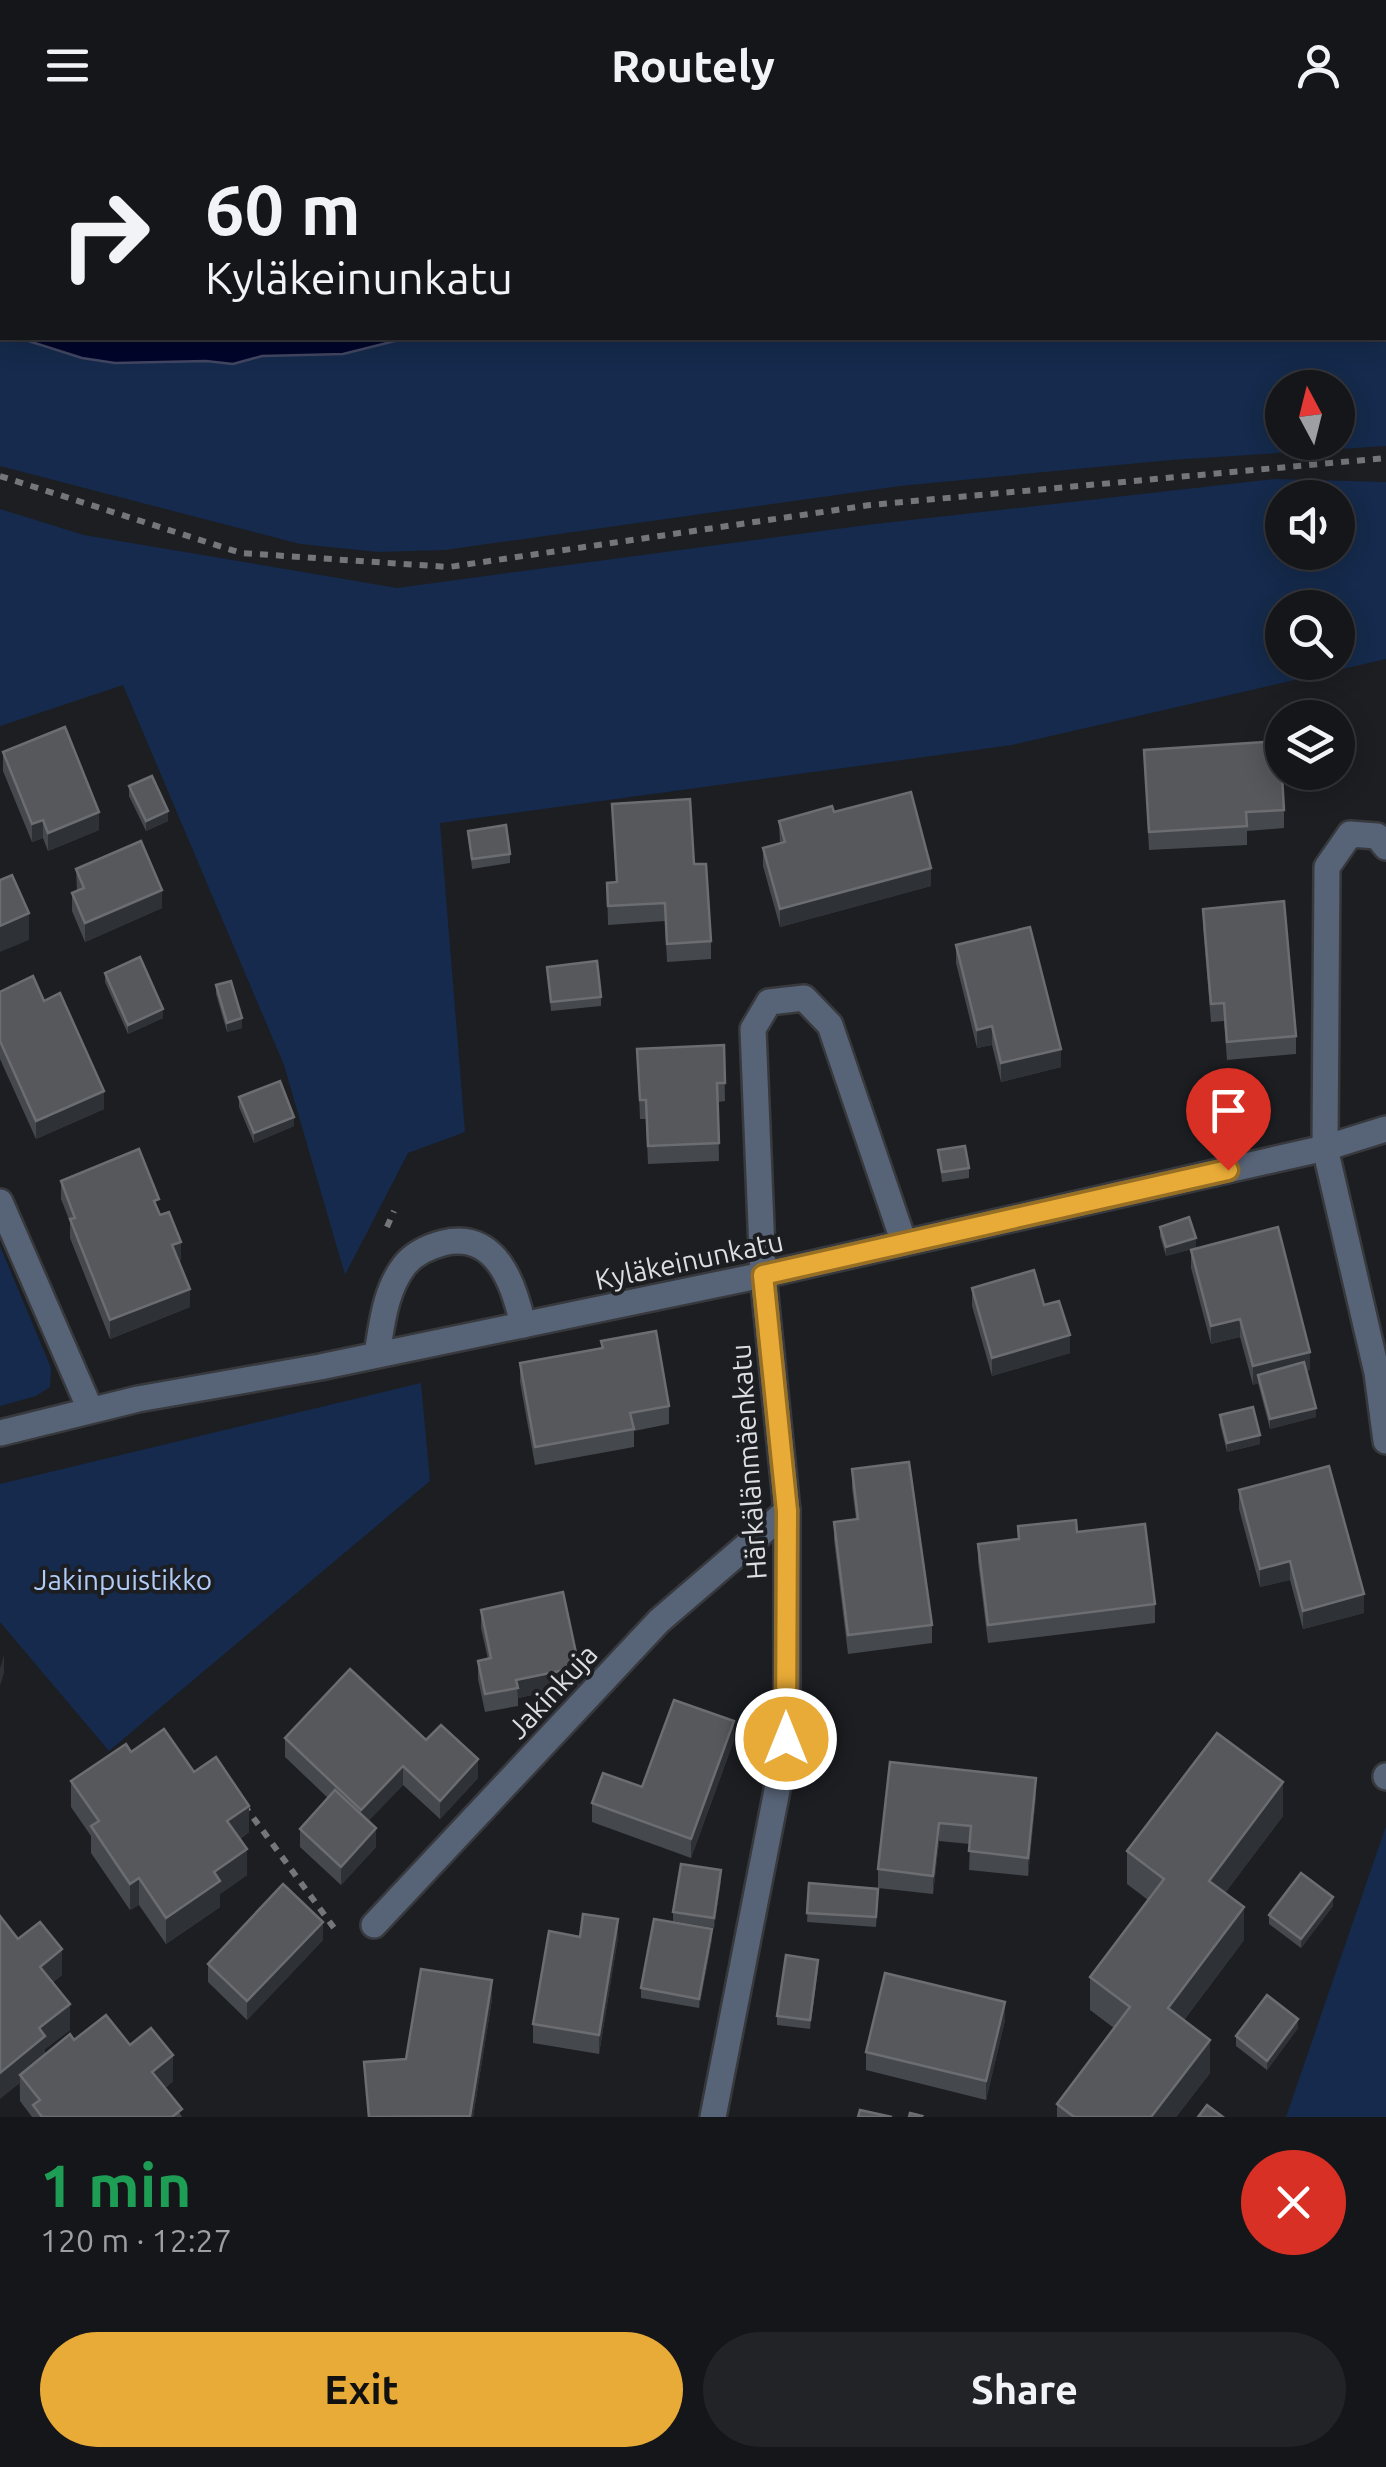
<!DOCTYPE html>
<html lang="en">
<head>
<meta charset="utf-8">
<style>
	body { margin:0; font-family:Ubuntu,sans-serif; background:#222327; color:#f1f3f6; height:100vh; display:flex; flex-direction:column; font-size:38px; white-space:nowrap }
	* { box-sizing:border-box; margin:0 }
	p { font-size:32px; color:#9d9fa2 }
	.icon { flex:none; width:55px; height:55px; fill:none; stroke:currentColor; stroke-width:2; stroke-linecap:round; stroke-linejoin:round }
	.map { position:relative; height:1987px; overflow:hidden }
	.details { display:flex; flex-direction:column; background:#15161a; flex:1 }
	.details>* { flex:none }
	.hud { position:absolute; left:0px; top:0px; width:1388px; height:210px; box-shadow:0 5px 25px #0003,0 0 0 2px #343539; background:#15161a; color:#f1f3f6; overflow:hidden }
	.needle { width:65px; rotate:353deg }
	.controls { position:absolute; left:1265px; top:240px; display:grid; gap:20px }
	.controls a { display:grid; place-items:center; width:90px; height:90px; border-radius:50%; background:#15161a; box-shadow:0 5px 25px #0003,0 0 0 2px #343539; font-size:50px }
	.pin { position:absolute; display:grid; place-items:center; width:85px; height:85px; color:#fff; margin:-102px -42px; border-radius:50% 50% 50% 0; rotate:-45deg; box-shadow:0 0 10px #0007 }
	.pin .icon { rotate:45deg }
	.me { position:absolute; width:110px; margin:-55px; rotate:0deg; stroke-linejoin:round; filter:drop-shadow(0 0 8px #0008) }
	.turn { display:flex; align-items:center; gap:35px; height:210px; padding:0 40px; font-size:45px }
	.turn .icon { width:130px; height:130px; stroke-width:2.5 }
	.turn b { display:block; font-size:70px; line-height:85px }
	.round { display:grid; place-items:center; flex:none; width:105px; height:105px; border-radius:52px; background:#222327 }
	.headline { display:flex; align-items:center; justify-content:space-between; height:170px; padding:0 40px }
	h1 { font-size:60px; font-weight:700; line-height:75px; color:#1e9e55 }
	.cta { display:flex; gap:20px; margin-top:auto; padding:20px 40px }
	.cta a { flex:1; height:115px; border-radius:60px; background:#e8ab37; color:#111; font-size:40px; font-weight:700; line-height:115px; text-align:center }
	.cta a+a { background:#222327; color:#f1f3f6 }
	header { display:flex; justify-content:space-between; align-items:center; height:130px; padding:0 40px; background:#15161a; font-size:45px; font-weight:700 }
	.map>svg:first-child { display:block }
</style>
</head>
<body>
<header><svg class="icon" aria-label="menu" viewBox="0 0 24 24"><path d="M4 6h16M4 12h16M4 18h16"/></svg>Routely<svg class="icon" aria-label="person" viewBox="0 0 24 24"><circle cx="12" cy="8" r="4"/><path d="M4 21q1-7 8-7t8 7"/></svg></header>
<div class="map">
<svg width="1386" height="1987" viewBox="0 0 1386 1987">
	<rect width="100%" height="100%" fill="#1c1e22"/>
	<g fill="#152a4c" fill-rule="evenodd">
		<path d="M0,0h1386v135l-1,-133h-1383v166z"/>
		<path d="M1386,157v159l-215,14 -271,26 -455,64 -67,2 -78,-8 -300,-78v-133l2,5h17l64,20 33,5 90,-2 27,3 29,-8 81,-2 64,-16h978zM1282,258h56v54h-56z"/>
		<path d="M1275,349l111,3v177l-374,86 -572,78 25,309 -57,21 -63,122 -61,-210 -161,-380 -123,41v-217l84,26 313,53 469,-63zM1282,368h56v54h-56zM1282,478h56v54h-56z"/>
		<path d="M0,1116l51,122 -1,19 -14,9 -36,10z"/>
		<path d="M421,1253l9,98 -321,270 -109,-129v-138z"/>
		<path d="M1386,1696v291h-100z"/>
	</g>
	<path fill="#00052a" stroke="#424661" stroke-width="2.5" d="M19,208h388l-64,16 -81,2 -29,8 -27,-3 -91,2 -33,-5z"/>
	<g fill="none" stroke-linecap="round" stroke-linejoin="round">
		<g stroke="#37393d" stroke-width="30">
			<g id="lane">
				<path d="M1325,1018l2,-281 23,-33 27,2 9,11"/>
				<path d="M0,1072l90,207"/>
				<path d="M763,1145l-10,-246 16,-27 35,-4 26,27 74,218"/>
				<path d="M377,1224c5,-30 8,-63 27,-88 10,-13 24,-19 39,-23 53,-13 71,41 80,82"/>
			</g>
		</g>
		<g stroke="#37393d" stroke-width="30">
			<g id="street">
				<path d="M1325,1018l52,225 9,68"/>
				<path d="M0,1303l138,-34 182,-32 443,-92 562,-127 61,-19"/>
				<path d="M1386,1647v-1"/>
				<path d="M374,1795l285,-304 128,-110"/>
				<path d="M713,1987l74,-378v-228l-24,-236"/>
			</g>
		</g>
		<g stroke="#747679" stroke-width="6" stroke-dasharray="8 8" stroke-linecap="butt">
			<path d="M17,2l7,-2"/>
			<path d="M612,2l16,-2"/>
			<path d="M0,39h2"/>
			<path d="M0,346l241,77 208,14 421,-62 516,-47"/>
			<path d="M387,1097l7,-16"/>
			<path d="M244,1675l93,127"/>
		</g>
		<use href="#lane" stroke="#576377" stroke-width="25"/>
		<use href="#street" stroke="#576377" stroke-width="25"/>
	</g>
	<g fill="#45484c">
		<path d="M1144,620l140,60v18l-37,3v14l-98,5z"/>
		<path d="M3,622l96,78 -51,21 -5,-13 -11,4 -29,-71z"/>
		<path d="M129,656l39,35 -22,10 -17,-35z"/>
		<path d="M612,674l82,60 17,77v18l-44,3 -2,-41 -57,4 -1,-42 9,-1z"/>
		<path d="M834,682l97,74 -151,41 -17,-61v-18l17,-4 -1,-23z"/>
		<path d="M468,701l42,23v9l-38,6z"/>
		<path d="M76,739l86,39 -77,34 -13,-31v-18l5,-2z"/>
		<path d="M1203,779l93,127v18l-69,6 -3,-39 -13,1 -8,-95z"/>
		<path d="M956,815l105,122 -60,15 -9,-37 -15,3 -21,-85z"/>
		<path d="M547,837l54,30v9l-50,5z"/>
		<path d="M105,843l58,45 -35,16 -23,-52z"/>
		<path d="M216,855l26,43 -15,4 -11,-38z"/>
		<path d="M0,862l44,9 60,108 -68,30 -36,-80z"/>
		<path d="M724,915l1,56 -7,1 1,59 -71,3 -2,-45h-6l-3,-70z"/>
		<path d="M239,967l55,29 -40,17 -15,-36z"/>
		<path d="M938,1020l31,18v10l-27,4z"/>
		<path d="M61,1051l98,30 22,49 -2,1 11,46 -80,32 -40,-101v-16l-9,-23z"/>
		<path d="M1160,1097l36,21 -30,8 -6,-20z"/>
		<path d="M1191,1120l119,120 -4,1 10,46 -46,12 -12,-46 -5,2 -13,-48 -29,7 -20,-76z"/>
		<path d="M972,1158l72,17 26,48 -78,23 -20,-70z"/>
		<path d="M601,1211l68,65v18l-35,7v16l-99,18 -15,-83v-19l81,-14z"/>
		<path d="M1220,1285l40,29 -33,8 -7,-28z"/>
		<path d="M852,1339l80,156v18l-84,11 -14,-114v-18l22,-3 -4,-31z"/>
		<path d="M1239,1360l125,123 -61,16 -13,-49 -30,7 -21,-78z"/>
		<path d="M1018,1396l59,6 78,72v19l-167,20 -10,-81v-18l40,-5z"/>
		<path d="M481,1480l98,75 -61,13v8l-33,6 -7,-33v-18l10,-2 -7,-31z"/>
		<path d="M285,1608l141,2 52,38 -38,41 -37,-34 -35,36 8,26 -35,38 -41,-38v-18l28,-31 -43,-41z"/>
		<path d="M734,1610l-43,118 -99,-36v-19l50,-16z"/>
		<path d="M131,1622l63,20 55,60 -9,7 7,36 -27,19v13l-54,37 -27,-39 -9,5 -39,-57v-17l-20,-29v-26z"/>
		<path d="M890,1632l146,34 -8,80 -59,-6 1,-26 -31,-3 -6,53 -55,-6v-19z"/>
		<path d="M1283,1686l-58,77 19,47 -60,80 26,53 -34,44h-119v-13l57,-76 -24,-18v-33l58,-77 -21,-16v-33z"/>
		<path d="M721,1750l-7,48 -41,-7v-9z"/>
		<path d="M809,1753l69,15 -2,29 -69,-5z"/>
		<path d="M1333,1776l-32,42 -32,-24v-9z"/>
		<path d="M580,1807h38l-19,117 -66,-11v-19z"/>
		<path d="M18,1809l44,36 -9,7 17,48 -25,19v5l29,-14 56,5 43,36 -8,7 17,29h-150l-12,-16z"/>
		<path d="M712,1809l-13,69 -58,-10v-10z"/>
		<path d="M323,1810l-76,80 -39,-38v-18z"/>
		<path d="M818,1839l-8,60 -33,-4v-9z"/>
		<path d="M492,1869l-19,118h-105l-4,-55 42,-3z"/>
		<path d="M1005,1890l-19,80 -120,-30v-18z"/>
		<path d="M1298,1898l-31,42 -31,-24v-10z"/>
	</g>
	<g fill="#2e3135">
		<path d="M168,681v10l-22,10v-10z"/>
		<path d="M99,682v18l-51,21v-18z"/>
		<path d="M43,690v18l-11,4v-18z"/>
		<path d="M931,738v18l-151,41v-18z"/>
		<path d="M162,760v18l-77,34v-19z"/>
		<path d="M29,783v27l-29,12v-26z"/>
		<path d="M163,879v9l-35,16v-9z"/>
		<path d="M242,888v10l-15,4v-9z"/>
		<path d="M992,896v19l-15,3v-18z"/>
		<path d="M1061,919v18l-60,15v-19z"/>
		<path d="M104,961v18l-68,30v-18z"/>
		<path d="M294,987v9l-40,17v-10z"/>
		<path d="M1196,1108v10l-30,8v-9z"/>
		<path d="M181,1112v18l-9,3v-18z"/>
		<path d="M190,1159v18l-80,32v-19z"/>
		<path d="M1240,1189v18l-29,7v-18z"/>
		<path d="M1070,1205v18l-78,23v-18z"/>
		<path d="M1310,1222v18l-50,13 -2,-8v8l-5,2v-19z"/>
		<path d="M1316,1278v9l-46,12v-10z"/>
		<path d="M1260,1305v9l-33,8v-9z"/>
		<path d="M1290,1431v19l-30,7v-18z"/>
		<path d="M1364,1464v19l-61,16v-18z"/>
		<path d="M4,1525v18l-4,13v-18z"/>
		<path d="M579,1537v18l-61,13 -2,-18z"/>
		<path d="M734,1591v19l-43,118v-19z"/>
		<path d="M478,1629v19l-38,41v-18z"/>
		<path d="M403,1636v19l-42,44v-19z"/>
		<path d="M1036,1648v18l-8,80v-18z"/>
		<path d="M1283,1652v34l-74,98v-33z"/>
		<path d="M249,1676v26l-22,15v-26z"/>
		<path d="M939,1693v18l-6,53v-18z"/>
		<path d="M376,1698v19l-35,38v-18z"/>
		<path d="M247,1719v26l-27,19v13l-54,37v-26l48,-46z"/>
		<path d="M721,1740v10l-7,48v-10z"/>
		<path d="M139,1748v27l-9,5v-26z"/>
		<path d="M1333,1767v9l-32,42v-9z"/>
		<path d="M1244,1777v33l-76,101v-33z"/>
		<path d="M618,1789v18l-19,117v-19z"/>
		<path d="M323,1792v18l-76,80v-19z"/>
		<path d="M712,1799v10l-13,69v-9z"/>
		<path d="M62,1819v26l-22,18v-26z"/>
		<path d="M818,1830v9l-8,60v-9z"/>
		<path d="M492,1850v19l-19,118h-3z"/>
		<path d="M1005,1872v18l-19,80v-19z"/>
		<path d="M70,1874v26l-25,19v14l-25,12v8l-20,16v-26l39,-45z"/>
		<path d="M1298,1889v9l-31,42v-9z"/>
		<path d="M1210,1910v33l-34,44h-25z"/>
		<path d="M173,1925v26l-21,17v-26z"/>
	</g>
	<g fill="#56585c" stroke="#6b6d71" stroke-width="2.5">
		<path d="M65,597l34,85 -51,21 -5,-13 -11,4 -29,-72z"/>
		<path d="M1280,611l4,69 -38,2 1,14 -98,6 -5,-82z"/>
		<path d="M152,646l16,35 -22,10 -17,-35z"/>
		<path d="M911,662l20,76 -151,41 -17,-61 22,-6 -6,-21 53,-15 2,6z"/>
		<path d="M690,669l4,65h12l5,77 -44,3 -2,-41 -57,3 -1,-23 10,-1 -5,-78z"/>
		<path d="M506,695l4,29 -38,5 -4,-28z"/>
		<path d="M141,711l21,49 -77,33 -13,-30 12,-5 -8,-19z"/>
		<path d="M12,745l17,38 -29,13v-46z"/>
		<path d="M1284,771l12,135 -69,6 -3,-39 -13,1 -8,-95z"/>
		<path d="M1030,797l31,122 -60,14 -9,-37 -15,4 -21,-85z"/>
		<path d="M140,827l23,52 -35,16 -23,-52z"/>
		<path d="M597,831l4,36 -50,5 -4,-35z"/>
		<path d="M33,846l11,25 16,-8 44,98 -68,30 -36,-80v-49z"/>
		<path d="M231,851l11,37 -15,5 -11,-38z"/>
		<path d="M724,915l1,38h-8l2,60 -71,3 -2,-46h-6l-3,-51z"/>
		<path d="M280,951l14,36 -40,16 -15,-36z"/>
		<path d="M965,1016l4,22 -27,4 -4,-22z"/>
		<path d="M139,1019l20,50 -5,2 6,14 9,-3 12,30 -9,3 18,44 -80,31 -40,-101 5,-1 -14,-37z"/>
		<path d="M1189,1087l7,21 -30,9 -6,-20z"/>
		<path d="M1278,1097l32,125 -57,14 -13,-47 -29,7 -20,-76z"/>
		<path d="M1034,1140l10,35 15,-4 11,34 -78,23 -20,-70z"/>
		<path d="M656,1201l13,75 -39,7 4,16 -99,18 -15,-84 83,-15 -2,-7z"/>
		<path d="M1304,1232l12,46 -46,11 -12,-44z"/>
		<path d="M1253,1277l7,28 -33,8 -7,-28z"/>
		<path d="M909,1332l23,163 -84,10 -14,-113 24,-3 -6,-50z"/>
		<path d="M1329,1336l35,128 -61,17 -13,-50 -30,8 -21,-79z"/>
		<path d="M1076,1390l1,12 68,-8 10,80 -167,21 -10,-81 41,-5 -1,-13z"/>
		<path d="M563,1462l16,75 -63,13 2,8 -33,6 -7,-33 13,-3 -10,-48z"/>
		<path d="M350,1539l76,71 15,-15 37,34 -38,42 -37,-35 -42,44 -76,-72z"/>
		<path d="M674,1570l60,21 -43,118 -99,-36 11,-30 39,14z"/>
		<path d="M164,1599l30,43 22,-15 33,49 -22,15 20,28 -33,23 6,9 -54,37 -27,-40 -9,6 -39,-58 8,-5 -28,-40 55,-37 5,8z"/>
		<path d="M1217,1603l66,49 -74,99 35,26 -76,101 42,32 -59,77h-77l-17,-13 73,-97 -40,-30 74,-98 -37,-28z"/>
		<path d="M890,1632l146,16 -8,80 -59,-7 2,-25 -32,-3 -6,53 -55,-7z"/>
		<path d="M335,1660l41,38 -35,39 -41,-38z"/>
		<path d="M681,1734l40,6 -7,48 -41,-6z"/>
		<path d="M1301,1743l32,24 -32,42 -32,-24z"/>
		<path d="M809,1753l69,6 -2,28 -69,-4z"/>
		<path d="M283,1754l40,38 -76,79 -39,-37z"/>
		<path d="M583,1784l35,5 -19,116 -66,-11 16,-93 31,6z"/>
		<path d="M0,1786l18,23 22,-17 22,27 -22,18 30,37 -31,24 6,8 -45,37z"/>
		<path d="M654,1789l58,10 -13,70 -58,-11z"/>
		<path d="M786,1825l32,5 -8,60 -33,-4z"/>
		<path d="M421,1839l71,11 -22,136 -101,1 -5,-55 42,-3z"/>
		<path d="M885,1843l120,29 -19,79 -120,-29z"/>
		<path d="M1267,1865l31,24 -31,42 -31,-25z"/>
		<path d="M106,1885l24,30 21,-17 22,27 -21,17 30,37 -10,8h-130l-9,-12 7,-5 -20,-25 50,-41 4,6z"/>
		<path d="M1207,1975l16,12h-25z"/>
		<path d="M860,1980l32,7h-34z"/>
		<path d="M910,1983l12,3 -1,1h-12z"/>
	</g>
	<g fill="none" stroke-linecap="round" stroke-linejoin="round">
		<g stroke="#976f24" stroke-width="25">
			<path id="route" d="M786,1609l1,-228 -24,-236 465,-105"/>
		</g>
		<use href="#route" stroke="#e8ab37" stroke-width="18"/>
	</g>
	<g text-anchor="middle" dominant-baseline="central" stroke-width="8" stroke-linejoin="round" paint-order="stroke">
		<g font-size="28" fill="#dcdee0" stroke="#1c1e22">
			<text transform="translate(689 1130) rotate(-12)">Kyläkeinunkatu</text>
			<text transform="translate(748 1332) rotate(-94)">Härkälänmäenkatu</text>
			<text transform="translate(552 1561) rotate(-47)">Jakinkuja</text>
		</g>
		<g font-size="28" fill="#b1ccf6" stroke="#1c1e22">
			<text x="123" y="1449">Jakinpuistikko</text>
		</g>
	</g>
</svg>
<div class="controls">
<a><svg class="needle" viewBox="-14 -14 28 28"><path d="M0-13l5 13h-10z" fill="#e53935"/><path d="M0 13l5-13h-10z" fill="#9d9fa2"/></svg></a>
<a><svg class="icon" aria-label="sound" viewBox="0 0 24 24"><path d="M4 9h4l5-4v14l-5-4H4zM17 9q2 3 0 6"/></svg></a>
<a><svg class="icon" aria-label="search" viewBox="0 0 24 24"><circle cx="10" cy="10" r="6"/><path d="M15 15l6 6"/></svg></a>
<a><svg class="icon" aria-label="layers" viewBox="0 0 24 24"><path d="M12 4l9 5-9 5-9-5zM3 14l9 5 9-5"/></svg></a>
</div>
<div class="pin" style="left:1228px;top:1040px;background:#d93025"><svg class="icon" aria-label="arrive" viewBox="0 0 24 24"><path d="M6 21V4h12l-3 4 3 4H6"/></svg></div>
<svg class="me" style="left:786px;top:1609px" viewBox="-20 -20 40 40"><circle r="17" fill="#e8ab37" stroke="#fff" stroke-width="3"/><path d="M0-11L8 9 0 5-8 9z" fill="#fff"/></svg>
<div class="hud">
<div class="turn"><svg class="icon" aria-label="right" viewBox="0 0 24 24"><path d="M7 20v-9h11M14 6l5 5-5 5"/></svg><div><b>60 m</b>Kyläkeinunkatu</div></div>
</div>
</div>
<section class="details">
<div class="headline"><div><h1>1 min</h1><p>120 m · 12:27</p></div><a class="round" style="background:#d93025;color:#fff"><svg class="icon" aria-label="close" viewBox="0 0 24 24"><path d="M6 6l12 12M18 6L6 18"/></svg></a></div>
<div class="cta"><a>Exit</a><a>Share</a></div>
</section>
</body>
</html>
